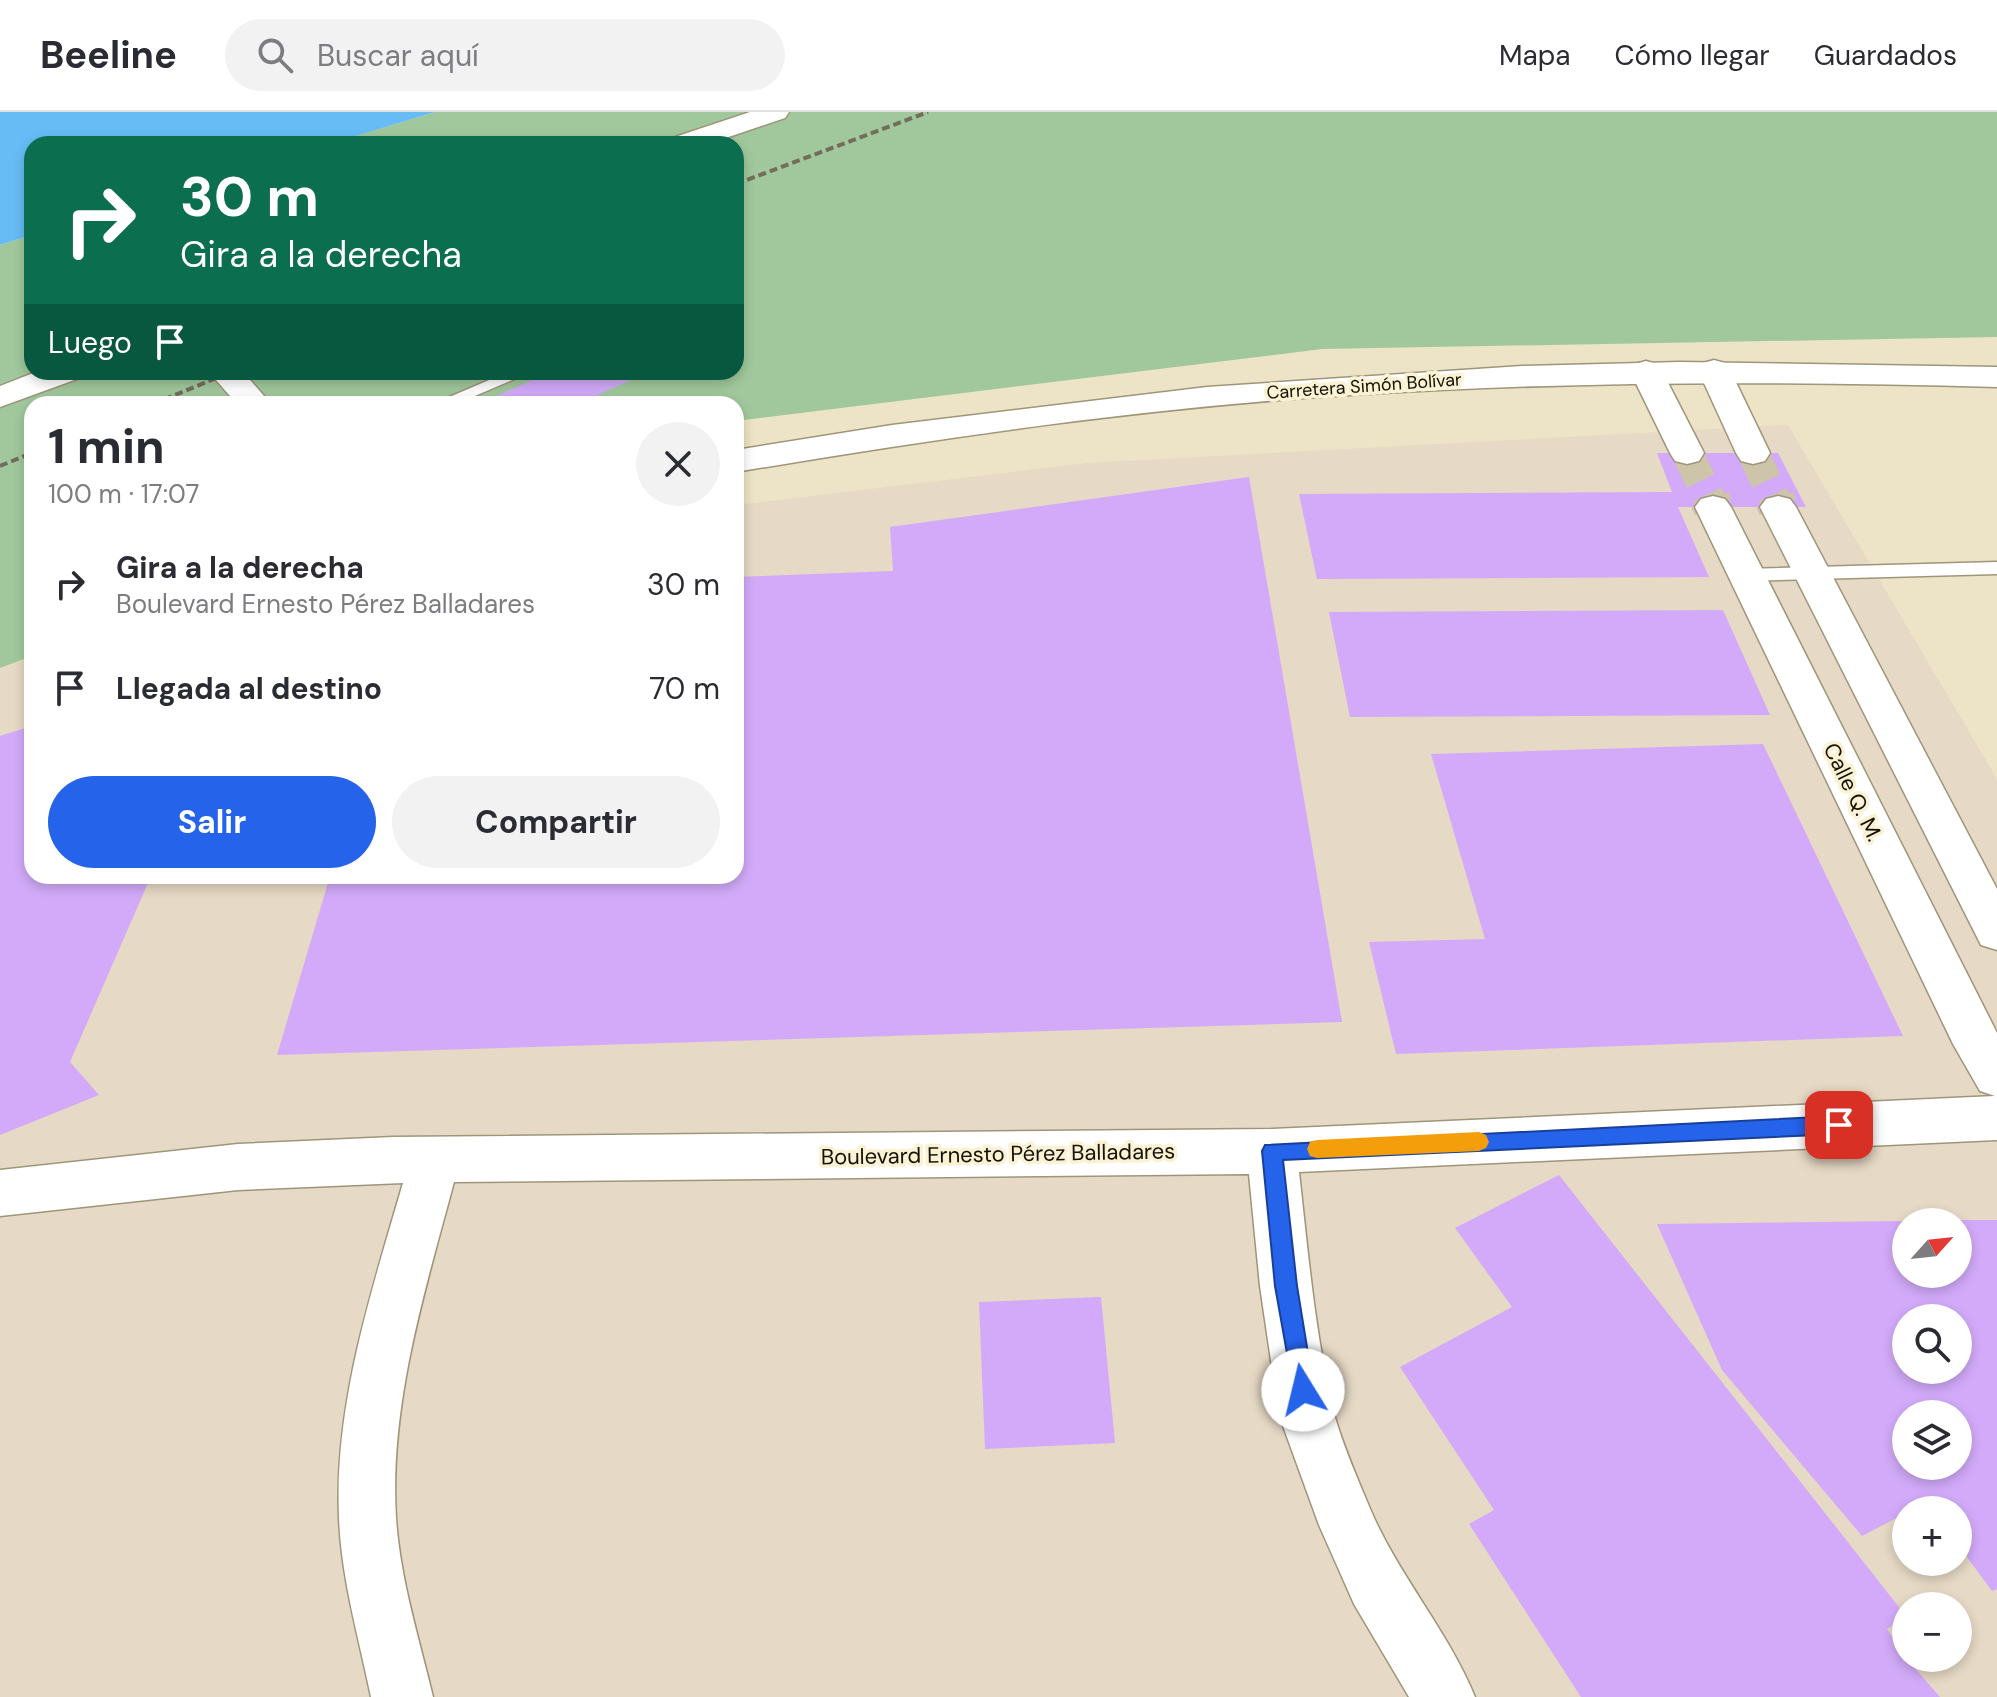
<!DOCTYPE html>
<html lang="es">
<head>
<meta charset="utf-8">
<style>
	body { margin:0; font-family:"DM Sans",sans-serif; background:#f2f2f3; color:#2b2b33; height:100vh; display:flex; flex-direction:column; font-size:30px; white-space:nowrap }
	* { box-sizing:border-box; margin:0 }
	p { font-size:26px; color:#7c7c81 }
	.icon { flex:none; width:44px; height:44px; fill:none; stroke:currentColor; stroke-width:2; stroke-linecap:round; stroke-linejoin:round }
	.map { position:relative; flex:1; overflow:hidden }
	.panel { position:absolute; left:24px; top:284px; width:720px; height:488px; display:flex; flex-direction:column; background:#fff; border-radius:24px; box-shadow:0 4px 12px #0003 }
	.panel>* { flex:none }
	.guide { position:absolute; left:24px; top:24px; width:720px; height:244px; border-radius:24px; box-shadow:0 4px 12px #0003; background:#0b6e4f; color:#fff; overflow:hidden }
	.needle { width:52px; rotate:63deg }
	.buttons { position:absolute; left:1892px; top:1096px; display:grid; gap:16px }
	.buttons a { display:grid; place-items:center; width:80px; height:80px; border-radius:50%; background:#fff; box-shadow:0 4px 12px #0003; font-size:40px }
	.pin { position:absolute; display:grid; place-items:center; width:68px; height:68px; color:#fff; margin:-34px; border-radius:16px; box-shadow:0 4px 12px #0006 }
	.me { position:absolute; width:88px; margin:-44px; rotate:351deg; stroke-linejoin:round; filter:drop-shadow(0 0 6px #0008) }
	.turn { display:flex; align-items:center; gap:28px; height:168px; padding:0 24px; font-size:36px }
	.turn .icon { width:104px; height:104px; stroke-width:2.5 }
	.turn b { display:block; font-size:56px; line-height:68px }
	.then { display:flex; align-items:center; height:76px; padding:0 24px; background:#0003; gap:16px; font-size:30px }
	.round { display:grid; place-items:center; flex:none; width:84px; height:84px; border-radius:42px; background:#f2f2f3 }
	.head { display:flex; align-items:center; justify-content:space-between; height:136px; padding:0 24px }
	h1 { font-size:48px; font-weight:700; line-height:60px }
	.cta { display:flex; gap:16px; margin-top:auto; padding:16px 24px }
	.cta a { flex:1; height:92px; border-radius:48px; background:#2563eb; color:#fff; font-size:32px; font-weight:700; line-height:92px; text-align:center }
	.cta a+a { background:#f2f2f3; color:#2b2b33 }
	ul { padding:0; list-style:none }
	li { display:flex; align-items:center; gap:24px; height:104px; padding:0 24px }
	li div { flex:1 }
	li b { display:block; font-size:30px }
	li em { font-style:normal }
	header { display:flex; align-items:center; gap:48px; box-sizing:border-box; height:112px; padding:0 40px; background:#fff; border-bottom:2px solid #e1e1e2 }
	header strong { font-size:38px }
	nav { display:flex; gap:44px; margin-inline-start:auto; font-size:28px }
	.search { width:560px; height:72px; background:#f2f2f3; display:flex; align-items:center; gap:20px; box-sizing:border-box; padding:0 28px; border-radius:44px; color:#7c7c81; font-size:30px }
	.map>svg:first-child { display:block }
</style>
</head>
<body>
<header>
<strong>Beeline</strong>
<div class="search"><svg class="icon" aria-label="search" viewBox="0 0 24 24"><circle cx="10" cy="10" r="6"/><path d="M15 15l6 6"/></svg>Buscar aquí</div>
<nav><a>Mapa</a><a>Cómo llegar</a><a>Guardados</a></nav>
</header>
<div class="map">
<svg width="1997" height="1585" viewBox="0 0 1997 1585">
	<rect width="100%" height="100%" fill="#ede4c7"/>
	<path fill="#e6d9c5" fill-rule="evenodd" d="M1788,313l209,354v918h-1997v-1029l32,-12v220h704v-371l351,-42zM1906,1110h52v52h-52zM1906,1206h52v52h-52zM1906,1302h52v52h-52zM1906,1398h52v52h-52zM1906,1494h52v52h-52z"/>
	<path fill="#a1c89c" d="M435,0h1562v225l-675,12 -586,72v-17h-704v252l-32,12v-423l32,-10v137h704v-228h-406z"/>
	<path fill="#67bcf6" d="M0,0h435l-105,32h-298v91l-32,10z"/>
	<g fill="#d2aaf9" fill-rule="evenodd">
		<path d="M551,260h98l-72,32h-70l-9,-9z"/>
		<path d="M1657,341h121l28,54h-128l31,70 -392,2 -18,-85 373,-2z"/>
		<path d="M1249,365l93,545 -1065,33 53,-179h406v-299l157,-6 -3,-44z"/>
		<path d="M1723,498l47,105 -420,2 -21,-105z"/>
		<path d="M32,614v150h119l-81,186 29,33 -99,40v-399z"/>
		<path d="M1763,632l140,292 -507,18 -27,-112 116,-3 -54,-185z"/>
		<path d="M1559,1063l347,441 -19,13 19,29 34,39h-359l-112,-173 25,-14 -94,-143 112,-60 -57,-79z"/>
		<path d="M1958,1108h39v369l-5,2 -34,-46v-35h-25l-6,-7 -21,7v3l-44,23 -140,-166 -65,-146 249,-3v53h52zM1906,1206h52v52h-52zM1906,1302h52v52h-52z"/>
		<path d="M1101,1185l14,146 -130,6 -6,-147z"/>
	</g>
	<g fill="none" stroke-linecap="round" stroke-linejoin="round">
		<g stroke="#cdc4aa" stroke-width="31" stroke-dasharray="31 15" stroke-linecap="butt">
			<path d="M1687,341l24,49"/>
			<path d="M1753,341l23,49"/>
		</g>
		<g stroke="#cdc4aa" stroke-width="40" stroke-dasharray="40 20" stroke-linecap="butt">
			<path d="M1710,388l3,7"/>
			<path d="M1775,388l3,7"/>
		</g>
		<g stroke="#9e957a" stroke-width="3">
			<g id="lane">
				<path d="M508,260h23l-75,32h-23z"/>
				<path d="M1997,450v12l-252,7 -9,-6 9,-6z"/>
			</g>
		</g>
		<g stroke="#9e957a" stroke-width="3">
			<g id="street">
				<path d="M750,0h39l-4,6 -77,26h-40l4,-6z"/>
				<path d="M1714,248l11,3 5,7 40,83 -5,8 -12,3 -12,-3 -5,-8 -38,-83 5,-7z"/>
				<path d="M1646,249l11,3 5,7 42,82 -5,8 -12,3 -12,-3 -5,-8 -40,-82 5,-7z"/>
				<path d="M36,260h46l-5,7 -77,28v-21z"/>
				<path d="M1713,384l12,3 6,8 266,526v107l-698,32c9,80 16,163 35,242 9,32 24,66 37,97 28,65 77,120 104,186h-66l-55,-93 -35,-79 -40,-110 -19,-129 -11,-112 -795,8c-29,108 -65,223 -58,336 4,61 23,120 37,179h-62c-12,-59 -30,-119 -32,-180 -5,-113 33,-227 64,-334l-165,7 -238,26v-46l238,-26 155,-7 879,-8 723,-33 -15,-5 -27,-47 -258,-537 6,-8z"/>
				<path d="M1778,384l12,3 6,8 201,382v61l-16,-5 -221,-438 6,-8z"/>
			</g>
		</g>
		<g stroke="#9e957a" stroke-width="3">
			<g id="secondary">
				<path d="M1680,250l317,5v20c-210,-6 -420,-6 -630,7 -212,12 -422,43 -631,78v-22l156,-25 315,-38 315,-21z"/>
				<path d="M209,260h34l28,32h-34z"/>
			</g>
		</g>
		<use href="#lane" fill="#fff" fill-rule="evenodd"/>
		<use href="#street" fill="#fff" fill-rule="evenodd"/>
		<use href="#secondary" fill="#fff" fill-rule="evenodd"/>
		<g stroke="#736d5a" stroke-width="4" stroke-dasharray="8 4" stroke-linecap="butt">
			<path d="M736,72l192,-72"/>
			<path d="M153,292l78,-32"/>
			<path d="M0,354l32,-13"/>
		</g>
	</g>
	<path fill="#2563eb" stroke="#184099" stroke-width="2" d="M1839,1004l8,3 3,6 -3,7 -8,2 -556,26 14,126 17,104 -3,8 -8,3 -8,-3 -20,-112 -13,-135 3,-6z"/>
	<path fill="#f59e0b" d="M1479,1020l7,3 3,7 -3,6 -7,3 -162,7 -7,-2 -3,-7 3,-7 7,-2z"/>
	<g text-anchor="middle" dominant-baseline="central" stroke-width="7" stroke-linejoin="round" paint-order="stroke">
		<g font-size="18" fill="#151207" stroke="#fbf2d4">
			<text transform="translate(1364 274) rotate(-4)">Carretera Simón Bolívar</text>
		</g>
		<g font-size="22" fill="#151207" stroke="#fbf2d4">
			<text transform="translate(1853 680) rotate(64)">Calle Q. M.</text>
			<text transform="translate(998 1042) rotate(-1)">Boulevard Ernesto Pérez Balladares</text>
		</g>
	</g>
</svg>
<div class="buttons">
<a><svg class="needle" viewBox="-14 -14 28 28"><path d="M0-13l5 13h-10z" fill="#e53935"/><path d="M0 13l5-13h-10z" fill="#7c7c81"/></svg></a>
<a><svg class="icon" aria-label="search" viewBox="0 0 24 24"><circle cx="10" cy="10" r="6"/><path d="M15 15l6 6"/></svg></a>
<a><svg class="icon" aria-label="layers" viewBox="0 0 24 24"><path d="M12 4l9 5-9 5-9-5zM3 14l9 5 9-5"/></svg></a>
<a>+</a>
<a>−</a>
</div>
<div class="pin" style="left:1839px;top:1013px;background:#d93025"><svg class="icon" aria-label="arrive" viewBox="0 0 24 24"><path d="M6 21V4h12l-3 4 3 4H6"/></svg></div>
<svg class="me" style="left:1303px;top:1278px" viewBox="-20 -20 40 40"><circle r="19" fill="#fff"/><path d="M0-13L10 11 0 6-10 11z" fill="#2563eb"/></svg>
<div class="guide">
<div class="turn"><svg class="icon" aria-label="right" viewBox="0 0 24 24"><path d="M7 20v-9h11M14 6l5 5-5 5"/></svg><div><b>30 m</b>Gira a la derecha</div></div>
<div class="then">Luego<svg class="icon" aria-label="arrive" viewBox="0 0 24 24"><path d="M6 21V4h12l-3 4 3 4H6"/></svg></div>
</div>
<section class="panel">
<div class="head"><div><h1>1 min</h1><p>100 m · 17:07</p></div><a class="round"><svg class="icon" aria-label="close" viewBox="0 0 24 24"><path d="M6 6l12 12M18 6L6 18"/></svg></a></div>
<ul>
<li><svg class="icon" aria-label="right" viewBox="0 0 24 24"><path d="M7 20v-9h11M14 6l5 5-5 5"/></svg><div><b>Gira a la derecha</b><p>Boulevard Ernesto Pérez Balladares</p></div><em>30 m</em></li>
<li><svg class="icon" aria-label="arrive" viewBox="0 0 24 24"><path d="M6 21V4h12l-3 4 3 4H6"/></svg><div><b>Llegada al destino</b></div><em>70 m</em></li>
</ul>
<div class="cta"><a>Salir</a><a>Compartir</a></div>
</section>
</div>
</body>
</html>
